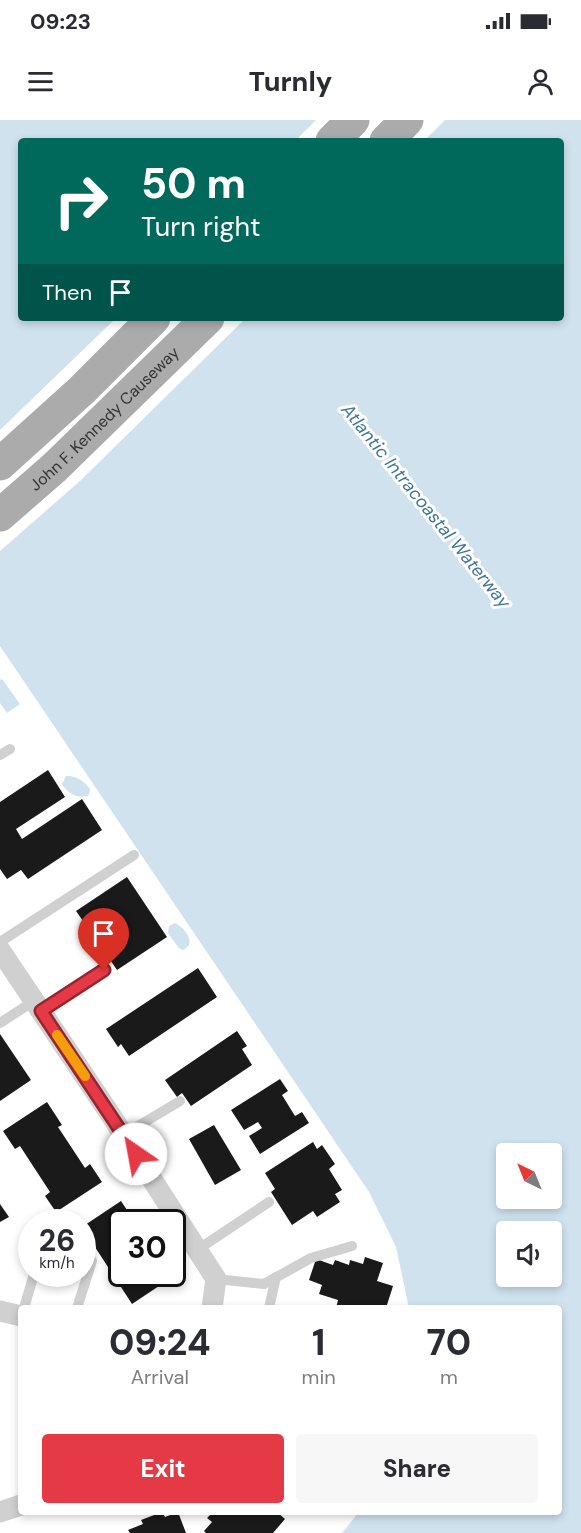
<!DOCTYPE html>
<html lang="en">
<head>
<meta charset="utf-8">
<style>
	body { margin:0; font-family:"DM Sans",sans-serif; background:#f7f7f7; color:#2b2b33; height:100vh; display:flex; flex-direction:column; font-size:22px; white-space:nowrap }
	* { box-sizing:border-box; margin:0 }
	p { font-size:20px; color:#7c7c81 }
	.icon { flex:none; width:33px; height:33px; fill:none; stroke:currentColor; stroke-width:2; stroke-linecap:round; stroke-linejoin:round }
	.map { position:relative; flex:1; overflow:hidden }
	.sheet { position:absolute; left:18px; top:1185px; width:544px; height:210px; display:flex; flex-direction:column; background:#fff; border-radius:6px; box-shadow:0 3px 9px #0003 }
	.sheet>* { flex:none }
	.guide { position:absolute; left:18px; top:18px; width:546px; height:183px; border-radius:6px; box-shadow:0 3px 9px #0003; background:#00695c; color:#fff; overflow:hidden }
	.needle { width:39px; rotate:317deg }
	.fabs { position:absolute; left:496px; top:1023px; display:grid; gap:12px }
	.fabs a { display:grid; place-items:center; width:66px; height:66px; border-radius:6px; background:#fff; box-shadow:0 3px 9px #0003; font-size:30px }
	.speed { position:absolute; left:18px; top:1089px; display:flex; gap:12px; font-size:30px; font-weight:700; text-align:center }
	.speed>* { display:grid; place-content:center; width:78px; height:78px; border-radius:50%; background:#fff; box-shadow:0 3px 9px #0003; line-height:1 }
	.speed small { font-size:15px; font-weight:400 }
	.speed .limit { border:3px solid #111; border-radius:9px; background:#fff; color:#111 }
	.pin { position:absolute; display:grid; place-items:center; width:51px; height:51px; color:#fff; margin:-62px -26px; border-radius:50% 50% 50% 0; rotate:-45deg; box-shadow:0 0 6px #0007 }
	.pin .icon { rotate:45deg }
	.me { position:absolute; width:66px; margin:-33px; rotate:327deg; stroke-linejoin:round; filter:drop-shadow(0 0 4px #0008) }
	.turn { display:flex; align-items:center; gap:21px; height:126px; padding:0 24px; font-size:27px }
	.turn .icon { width:78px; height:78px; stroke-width:2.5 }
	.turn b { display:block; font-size:42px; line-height:51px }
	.then { display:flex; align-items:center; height:57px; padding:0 24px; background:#0003; gap:12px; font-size:22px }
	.eta { display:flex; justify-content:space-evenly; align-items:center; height:102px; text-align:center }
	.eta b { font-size:36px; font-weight:800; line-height:42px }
	.action { display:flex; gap:12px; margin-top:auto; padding:12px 24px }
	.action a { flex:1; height:69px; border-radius:6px; background:#e63946; color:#fff; font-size:24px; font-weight:800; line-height:69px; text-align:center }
	.action a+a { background:#f7f7f7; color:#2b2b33 }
	.status { display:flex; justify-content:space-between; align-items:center; height:42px; padding:0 30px; background:#fff; direction:ltr }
	.status svg { height:16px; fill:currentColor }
	header { display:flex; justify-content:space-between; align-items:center; height:78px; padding:0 24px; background:#fff; font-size:27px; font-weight:800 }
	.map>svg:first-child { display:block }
</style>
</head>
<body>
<div class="status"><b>09:23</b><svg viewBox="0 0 49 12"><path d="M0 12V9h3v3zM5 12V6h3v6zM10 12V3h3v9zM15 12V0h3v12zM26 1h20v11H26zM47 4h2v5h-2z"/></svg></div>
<header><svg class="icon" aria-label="menu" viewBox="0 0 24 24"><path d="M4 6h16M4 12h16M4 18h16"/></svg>Turnly<svg class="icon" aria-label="person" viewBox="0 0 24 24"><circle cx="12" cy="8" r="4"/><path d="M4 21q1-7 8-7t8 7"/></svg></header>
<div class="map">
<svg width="581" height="1413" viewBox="0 0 581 1413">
	<rect width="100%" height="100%" fill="#fff"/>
	<g fill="#cfe2ee" fill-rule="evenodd">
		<path d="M0,0h581v1413h-239l17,-21h201v-204h-151l-13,-61 -27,-55 -369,-546zM21,21h540v177h-540zM507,1034h45v44h-45zM507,1112h45v44h-45z"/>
		<path d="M2,559l18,25 -13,9 -7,-10v-23z"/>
		<path d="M66,656c10,-1 18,5 24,13l-1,6c-10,5 -22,-2 -27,-11z"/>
		<path d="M175,803c10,4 23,23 7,27l-4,-3 -10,-14 1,-7z"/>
	</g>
	<g fill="#fff">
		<path d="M316,0h129l-21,21h-129z"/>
		<path d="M116,198h130l-166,163 -80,70v-121z"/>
	</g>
	<g fill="#1a1a1a">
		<path d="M48,650l17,27 -49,32 6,10 60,-40 20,31 -74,49 -7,-9 -14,9 -7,-10v-67z"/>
		<path d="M127,757l40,60 -50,33 -13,-19 -8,5 -14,-19 8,-6 -14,-20z"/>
		<path d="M198,848l19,29 -88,59 -8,-12 -3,3 -12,-18z"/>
		<path d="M237,911l10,15 -5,3 10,16 -61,41 -9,-13 -5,4 -12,-17z"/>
		<path d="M0,914l31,46 -31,21z"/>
		<path d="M280,959l8,12 -6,4 13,21 7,-4 7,11 -49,31 -11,-18 13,-8 -4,-6 -14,8 -13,-20z"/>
		<path d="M47,982l15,23 -4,2 27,41 5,-4 12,18 -46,30 -11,-16 5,-4 -30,-46 -5,3 -12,-18z"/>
		<path d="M214,1005l27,45 -26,15 -26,-46z"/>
		<path d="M313,1022l4,7 5,-4 13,19 -6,5 13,21 -7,4 5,8 -23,15 -4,-6 -21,14 -21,-33 4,-3 -10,-16z"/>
		<path d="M121,1081l14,21h-13v52h46l3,4 -39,26 -50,-77z"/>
		<path d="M0,1084l9,13 -9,5z"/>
		<path d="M365,1137l18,6 -6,18 16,5 -7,22h-50l2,-8 -19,-6 3,-9 -13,-5 7,-21 17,6 2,-5 14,5 1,-5 13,4z"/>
		<path d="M162,1392l3,5 13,-5 8,21h-56l-2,-3 15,-6 -2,-4z"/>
		<path d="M213,1392h64l8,7 -12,14h-67l-2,-2 8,-9 -5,-4z"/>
	</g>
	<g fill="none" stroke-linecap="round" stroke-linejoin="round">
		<g stroke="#d0d0d0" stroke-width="10">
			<path d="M0,635l10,-6"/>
			<path d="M0,822l134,-87"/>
			<path d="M41,891l63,-41"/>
			<path d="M0,903l34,-22"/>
			<path d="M123,1015l57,-34"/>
			<path d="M197,1130l72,-48"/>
			<path d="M216,1159l48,5 47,-26 41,-12"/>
			<path d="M24,1188l10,-34"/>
			<path d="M77,1188l15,-47"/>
			<path d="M269,1188l7,-31"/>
		</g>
		<g stroke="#d0d0d0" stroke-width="21">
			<path d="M0,830l112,167 104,162 -4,29"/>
			<path d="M0,1191l21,5"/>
			<path d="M0,1392l21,-7"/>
		</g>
		<g stroke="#ababab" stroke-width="33">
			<path d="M332,21l21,-21"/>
			<path d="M386,21l21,-21"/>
			<path d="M0,344l82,-74 72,-72"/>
			<path id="s1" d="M0,395l54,-47 154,-150"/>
		</g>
	</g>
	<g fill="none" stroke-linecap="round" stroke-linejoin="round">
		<g stroke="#96252e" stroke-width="15">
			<path id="route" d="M104,850l-63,41 95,143"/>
		</g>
		<use href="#route" stroke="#e63946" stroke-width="10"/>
		<path stroke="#f59e0b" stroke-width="10" d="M57,915l28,41"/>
	</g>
	<g text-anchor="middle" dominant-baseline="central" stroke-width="6" stroke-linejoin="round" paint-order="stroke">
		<g font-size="16" fill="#333" stroke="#fff">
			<text stroke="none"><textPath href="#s1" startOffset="142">John F. Kennedy Causeway</textPath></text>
		</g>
		<g font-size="18" font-style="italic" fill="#3f7597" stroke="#fff">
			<text transform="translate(426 386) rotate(51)">Atlantic Intracoastal Waterway</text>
		</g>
	</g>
</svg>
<div class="fabs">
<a><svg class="needle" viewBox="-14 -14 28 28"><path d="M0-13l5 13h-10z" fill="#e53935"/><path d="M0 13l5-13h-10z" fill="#7c7c81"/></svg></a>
<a><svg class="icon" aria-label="sound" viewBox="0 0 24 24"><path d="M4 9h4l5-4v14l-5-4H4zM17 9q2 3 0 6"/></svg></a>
</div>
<div class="speed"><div>26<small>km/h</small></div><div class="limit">30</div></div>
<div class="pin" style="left:104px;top:850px;background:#d93025"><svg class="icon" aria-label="arrive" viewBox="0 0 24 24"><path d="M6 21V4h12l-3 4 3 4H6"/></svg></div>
<svg class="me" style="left:136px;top:1034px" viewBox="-20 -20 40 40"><circle r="19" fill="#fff"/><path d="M0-13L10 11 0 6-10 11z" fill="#e63946"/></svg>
<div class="guide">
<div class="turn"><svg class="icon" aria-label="right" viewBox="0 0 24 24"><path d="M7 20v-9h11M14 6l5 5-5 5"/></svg><div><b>50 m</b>Turn right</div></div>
<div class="then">Then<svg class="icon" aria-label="arrive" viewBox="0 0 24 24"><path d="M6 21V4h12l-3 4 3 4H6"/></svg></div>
</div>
<section class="sheet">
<div class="eta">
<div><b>09:24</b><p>Arrival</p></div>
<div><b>1</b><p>min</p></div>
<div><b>70</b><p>m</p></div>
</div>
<div class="action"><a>Exit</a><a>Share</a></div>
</section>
</div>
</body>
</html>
